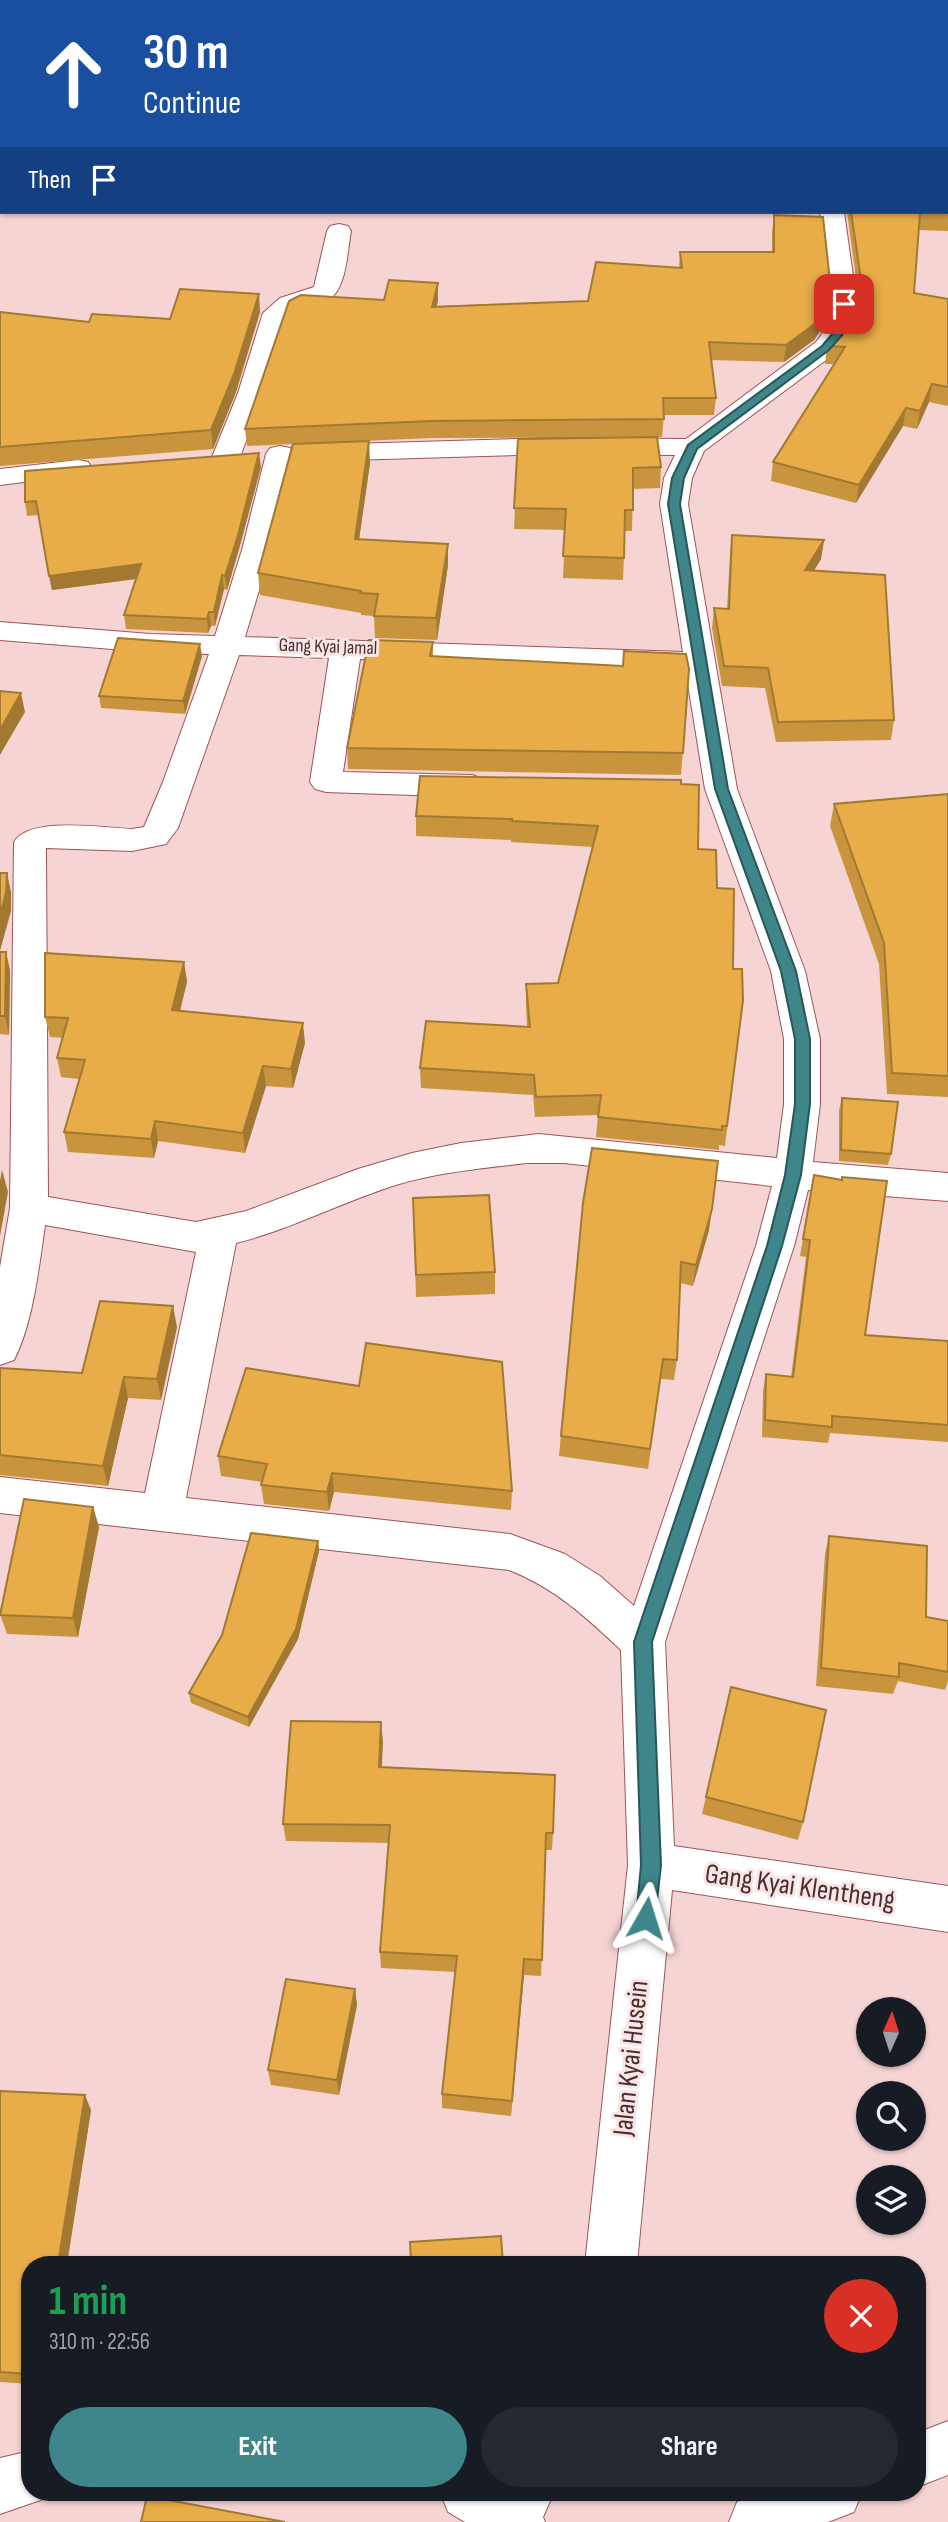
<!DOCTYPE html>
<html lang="en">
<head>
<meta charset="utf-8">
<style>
	body { margin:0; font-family:"Sofia Sans Condensed",sans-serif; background:#242831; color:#f1f3f6; height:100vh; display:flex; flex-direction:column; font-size:26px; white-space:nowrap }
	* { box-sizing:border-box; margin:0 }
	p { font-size:23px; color:#9ea1a6 }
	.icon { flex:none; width:38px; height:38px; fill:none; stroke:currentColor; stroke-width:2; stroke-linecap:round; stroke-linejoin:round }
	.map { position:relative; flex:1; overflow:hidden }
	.sheet { position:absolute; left:21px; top:2256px; width:905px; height:245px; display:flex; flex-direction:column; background:#171b24; border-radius:28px; box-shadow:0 2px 5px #0004 }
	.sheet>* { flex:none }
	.guide { position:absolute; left:0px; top:0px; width:948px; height:214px; box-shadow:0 2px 5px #0004; background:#1a4fa0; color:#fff; overflow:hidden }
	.needle { width:46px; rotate:3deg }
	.controls { position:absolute; left:856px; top:1997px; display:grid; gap:14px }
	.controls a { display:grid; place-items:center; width:70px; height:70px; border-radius:50%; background:#171b24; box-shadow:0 2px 5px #0004; font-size:35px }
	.pin { position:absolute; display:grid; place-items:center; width:60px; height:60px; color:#fff; margin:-30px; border-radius:14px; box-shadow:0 4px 10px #0006 }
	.me { position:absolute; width:77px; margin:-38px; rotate:6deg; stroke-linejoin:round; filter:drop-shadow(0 0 5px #0008) }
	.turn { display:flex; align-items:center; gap:24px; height:147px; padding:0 28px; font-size:32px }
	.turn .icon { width:91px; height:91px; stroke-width:2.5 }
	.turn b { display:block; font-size:49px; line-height:60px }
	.then { display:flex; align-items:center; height:66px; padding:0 28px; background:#0003; gap:14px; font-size:26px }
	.round { display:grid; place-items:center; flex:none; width:74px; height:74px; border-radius:37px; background:#242831 }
	.head { display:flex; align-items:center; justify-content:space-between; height:119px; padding:0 28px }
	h1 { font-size:42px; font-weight:700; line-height:52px; color:#1e9e55 }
	.cta { display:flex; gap:14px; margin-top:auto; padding:14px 28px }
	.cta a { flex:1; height:80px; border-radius:42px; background:#3e8689; color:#fff; font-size:28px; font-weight:700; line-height:80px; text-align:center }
	.cta a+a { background:#242831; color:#f1f3f6 }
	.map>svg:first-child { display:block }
</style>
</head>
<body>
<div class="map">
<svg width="948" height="2522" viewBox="0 0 948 2522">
	<rect width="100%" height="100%" fill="#f6d4d4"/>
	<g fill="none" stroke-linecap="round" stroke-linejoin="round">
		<path fill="#31b2b6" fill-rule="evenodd" d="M871,0h59l2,2h-59z"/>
		<g stroke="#9e5457" stroke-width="1">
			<path id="service" d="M919,0h20l2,2h-21z"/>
		</g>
		<g stroke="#9e5457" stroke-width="2">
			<g id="minor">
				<rect x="0" y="131" width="2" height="14"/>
				<rect x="947" y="135" width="1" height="14"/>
				<path d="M820,212h24l13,92 -6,30 -17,20 -130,97 -12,27 -4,26 49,285 68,182 15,68v65l-7,58 135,11v28l-140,-11 -14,56 -129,396 9,204 274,40v46l-276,-42 -35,374h-52l43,-399 -7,-215c-35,-33 -66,-62 -112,-80l-509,-57v-36l145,16 51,-241 -151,-27c-6,42 -12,98 -31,135l-14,5v-98l10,-59 4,-366c16,-26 89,-14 118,-13l12,-2 19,-45 46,-128 -59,-2 -150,-12v-18l150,12 65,2 27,-86 24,-96 4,-6 10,-2 10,2 4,6 -23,96 -26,87 438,15 -23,-148 4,-26 11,-23 -123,-1 -236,7 -10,-2 -4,-6 4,-6 10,-2 236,-7 134,1 130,-97c27,-29 8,-93 4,-130zM239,655l90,3 -19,124 5,7 11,3 146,5 11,-4 5,-7 -5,-7 -11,-4 -129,-3 17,-113 315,9 10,-2 20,123 66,182 13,68v65l-7,54 -238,-24 -78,9 -49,10 -54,16 -112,42 -50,11 -148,-25 -2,-349 86,3 34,-7 12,-16zM527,1163h37l208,23 -16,60 -122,360 -34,-30 -35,-22 -55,-20 -324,-36 50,-255c56,-14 108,-42 163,-59 41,-12 85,-16 128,-21z"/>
				<path d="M339,224l9,2 3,5c-4,21 -4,63 -27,71 -13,5 -24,5 -36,14l-24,77 -24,64 -4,6 -10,2 -10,-2 -4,-6 26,-64 25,-80 17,-15 34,-11 13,-56 3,-5z"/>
				<path d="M78,460l10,2 4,6 -4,6 -88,11v-16z"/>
				<path d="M948,2421v54l-31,12v-54z"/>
				<path d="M30,2451v41h22l-3,5 -49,17v-56z"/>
				<path d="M440,2492h114l-11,25 2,5h-80l-17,-10z"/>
				<path d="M763,2492h99l-8,20 -26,10h-99l8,-20z"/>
			</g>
		</g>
		<use href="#service" fill="#fff" fill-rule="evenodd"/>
		<use href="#minor" fill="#fff" fill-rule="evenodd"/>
	</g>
	<g fill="#c8953e">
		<path d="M948,156v75l-30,-1 -4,63 34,6v107l-19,-4 -12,27 -14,-3 -47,77 -85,-22 2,-19 61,-98h-9l2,-18 29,-28 3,-18 -12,-88h100z"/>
		<path d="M774,215l56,66 -8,47 -8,12 -30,22 -73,-2 5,38 -2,17h-50l-2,22 -230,1 -71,3 9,22 -11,76 89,26 -11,75 -62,-2 -1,-22 -13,-1v-2l-101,-18 -2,-22 34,-129 -45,2 -2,-17 139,-129h54l-1,6 151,-5 91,-33 1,-16h92v-20z"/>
		<path d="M0,312l89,10 81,-3 90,-7 -24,80 -23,57 -213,17z"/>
		<path d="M518,439l143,28 -1,21 -27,1 -1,42h-7l-2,49 -60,-2 2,-48 -51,-1z"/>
		<path d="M261,467l-22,82 -12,41 -3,-1 -9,37h-4l-3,7 -82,-4 -2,-14 12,-36 -84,11 -14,-75 -11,1 -2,-14z"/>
		<path d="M732,535l92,5 -3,19 -7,12 80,149 -3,20 -115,2 -11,-54 -43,-2 -10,-58 2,-20 13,1 3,-55z"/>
		<path d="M433,642v14l256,13 -8,106 -333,-6 -1,-21z"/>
		<path d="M202,656l-17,58 -84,-6 -2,-12z"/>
		<path d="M681,784l17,65 19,39 16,81 10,31 -18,146 -6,-1v5l-123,-13 2,-22 -63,2 -2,-22 -112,-7 -1,-20 107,-41 -1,-22v-21l32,-1 35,-136 -82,-5v-2l-95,-4v-20z"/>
		<path d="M948,794v303l-61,-3 -8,-130 -49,-138 4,-22z"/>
		<path d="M0,952h6l4,19 -1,64 -9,-1z"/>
		<path d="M184,962l3,20 -7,29 125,32 -12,45 -27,-2 -21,67 -87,-12 -4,17 -86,-6 -4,-20 15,-53 -18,-2 -4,-19 6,-20 -13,-1 -5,-20z"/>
		<path d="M842,1098l49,56 -3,11 -49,-4v-51z"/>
		<path d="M814,1175l51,160 83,6v101l-118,-9 -2,10 -66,-6 1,-46 3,-17 25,3 15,-120 -6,-1z"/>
		<path d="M413,1198l82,74v22l-79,3z"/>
		<path d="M583,1203l126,27 -16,56 -13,-3 -3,77 -3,20 -13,-1 -13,90 -89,-13z"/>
		<path d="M177,1327l-16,73 -33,-2 -20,88 -108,-11v-107l82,5z"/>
		<path d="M218,1456l294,35 -1,19 -177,-18 -5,19 -65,-7 -3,-19 1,-3 -41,-6z"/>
		<path d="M93,1507l6,20 -21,110 -71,-3 -7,-20z"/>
		<path d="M829,1536l97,81 22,4v60l-3,9 -47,-9 -5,13 -77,-8 9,-132z"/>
		<path d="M318,1541l1,10 -21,88 -49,88 -58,-24 -2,-10z"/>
		<path d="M383,1741l-2,26 172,66 -1,17h-6l-5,126 -17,-1 -13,141 -69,-8v-14l13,-122 -74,-4 -1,-16 9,-109 -103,-2 -3,-17z"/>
		<path d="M706,1797l97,25 -5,18 -96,-26z"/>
		<path d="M355,1989l2,16 -18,90 -68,-10 -3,-15z"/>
		<path d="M0,2091l91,19 -24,154h-37v120l-30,-2z"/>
	</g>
	<g fill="#a27932">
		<path d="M830,281l-8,47 -8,12 -30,22 2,-17z"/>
		<path d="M438,283v17l-6,23v-16z"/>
		<path d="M259,294l1,18 -24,80 -23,57 -2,-19z"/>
		<path d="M932,384l-3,18 -12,27 3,-18z"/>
		<path d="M906,408l-3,18 -47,77 3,-18z"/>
		<path d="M369,441l1,22 -14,98 -1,-22z"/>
		<path d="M259,453l2,14 -22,82 -12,41 -2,-14z"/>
		<path d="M824,540l-3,19 -19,31 3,-20z"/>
		<path d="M448,544v21l-11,75 -1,-22z"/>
		<path d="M141,564l2,14 -91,12 -3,-14z"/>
		<path d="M222,575l2,14 -9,37 -1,-14z"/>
		<path d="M209,612l2,14 -3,7 -1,-14z"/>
		<path d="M200,644l2,12 -17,58 -2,-13z"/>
		<path d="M21,693l4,19 -25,43v-25z"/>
		<path d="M7,873l4,19v19l-11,40v-35z"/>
		<path d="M6,952l4,19 -1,64 -4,-19z"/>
		<path d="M184,962l3,20 -12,48 -3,-20z"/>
		<path d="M303,1023l2,20 -12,45 -2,-19z"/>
		<path d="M263,1066l3,20 -21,67 -2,-20z"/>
		<path d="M155,1121l3,20 -4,17 -3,-19z"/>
		<path d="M2,1170l6,22 -8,44v-55z"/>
		<path d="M712,1209l-3,21 -16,56 3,-21z"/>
		<path d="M173,1306l4,21 -16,73 -4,-21z"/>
		<path d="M124,1377l4,21 -20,88 -5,-20z"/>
		<path d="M332,1473l2,19 -5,19 -2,-19z"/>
		<path d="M93,1507l6,20 -21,110 -5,-19z"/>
		<path d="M318,1541l1,10 -21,88 -49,88 -1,-10z"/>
		<path d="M381,1722l2,19 -2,44 -2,-18z"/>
		<path d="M524,1959v16l-13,141 1,-15z"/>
		<path d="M355,1989l2,16 -18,90 -2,-15z"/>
		<path d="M85,2095l6,15 -24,154h-9z"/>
	</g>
	<g fill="#e8ad48" stroke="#a27932" stroke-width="2">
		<path d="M947,149l1,7v57h-28l-6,80 34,6v88l-16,-3 -12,27 -14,-3 -47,77 -86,-23 72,-115 -18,-1 29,-28 6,-32 -11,-74h96z"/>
		<path d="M774,215l49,2 7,64 -6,31 -8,11 -30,22 -77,-3 7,56h-53l1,21 -232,2 -187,8 44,-128 12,-6 83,5 5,-20 49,3 -6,24 156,-6 8,-39 86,6 -2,-16h94z"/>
		<path d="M180,289l79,5 -25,80 -23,56 -211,17v-135l89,10 3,-8 78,5z"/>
		<path d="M657,437l4,30 -28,1v42h-8l-1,48 -61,-2 3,-47 -52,-1 4,-69z"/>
		<path d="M369,441l-14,98 93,5 -12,74 -62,-2 4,-22 -18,-1 1,-2 -103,-18 35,-129z"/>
		<path d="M259,453l-21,82 -13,41 -3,-1 -8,37h-5l-2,7 -83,-4 17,-51 -92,12 -13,-75 -11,1v-31z"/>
		<path d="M732,535l92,5 -19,30 80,5 9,145 -116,2 -10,-54 -44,-2 -10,-58 15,1z"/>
		<path d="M118,638l82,6 -17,57 -84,-5z"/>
		<path d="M369,640l64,2 -3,14 193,10 1,-15 62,3 3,15 -6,84 -336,-5z"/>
		<path d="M0,691l21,2 -21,37z"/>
		<path d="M420,776l261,4v4l18,1 -1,64 18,1 1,38 17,1 -1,80h9l1,31 -16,126h-5v4l-124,-13 3,-22 -65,2 -2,-22 -114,-7 6,-47 104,6 -4,-43 32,-1 40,-157 -86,-5v-2l-96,-3z"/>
		<path d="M948,794v282l-56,-3 -8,-130 -50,-139z"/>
		<path d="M0,873h7l-1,19 -6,24z"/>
		<path d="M0,952h6l-1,64h-5z"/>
		<path d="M45,953l139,9 -12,48 131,13 -12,46 -28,-3 -20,67 -88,-12 -4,18 -87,-7 21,-72 -28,-2 11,-40 -23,-1z"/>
		<path d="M842,1098l56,4 -7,52 -50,-4z"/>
		<path d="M592,1148l126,13 -6,48 -16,56 -15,-3 -4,98 -14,-1 -13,90 -89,-13 22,-233z"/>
		<path d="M814,1175l28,5v-3l45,4 -22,154 83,6v84l-116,-9v11l-67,-7 1,-46 27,3 17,-137 -7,-1z"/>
		<path d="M489,1195l6,77 -79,3 -3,-77z"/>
		<path d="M100,1301l73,5 -16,73 -33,-2 -21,89 -103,-11v-87l82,5z"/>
		<path d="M366,1343l136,19 10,129 -180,-18 -5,19 -66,-7 6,-21 -49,-8 28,-88 113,18z"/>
		<path d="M24,1499l69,8 -20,111 -73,-3z"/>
		<path d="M251,1533l67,8 -22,88 -48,88 -59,-24 33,-58z"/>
		<path d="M829,1536l98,10 -1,71 22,4v51l-49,-9v14l-78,-9z"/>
		<path d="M731,1687l95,23 -23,112 -97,-25z"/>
		<path d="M291,1721l90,1 -2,45 176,8 -2,58h-7l-4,127 -18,-1 -12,142 -70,-7 15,-138 -77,-4 10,-127 -107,-1z"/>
		<path d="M286,1979l69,10 -18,91 -69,-10z"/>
		<path d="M0,2091l85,4 -27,169h-28v110l-30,-2z"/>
		<path d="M501,2236l2,28h-92l-1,-22z"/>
		<path d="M147,2496l138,26h-144z"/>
	</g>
	<path fill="#3e8689" stroke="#285759" stroke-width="2" d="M844,301l6,3 -7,30 -14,16 -132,99 -13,29 -4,26 48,285 68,182 14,68v65l-9,71 -19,71 -130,396 9,223 -6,53 -2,7 -7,3 -7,-3 -3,-7 5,-53 -7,-223 133,-396 18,-71 10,-71v-65l-14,-68 -66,-182 -47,-285 4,-26 16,-33 134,-99 11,-13 6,-29z"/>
	<g text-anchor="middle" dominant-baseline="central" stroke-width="6" stroke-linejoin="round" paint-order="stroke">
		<g font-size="19" fill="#4d2c2d" stroke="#f8e6e6">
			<text transform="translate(328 647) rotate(2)">Gang Kyai Jamal</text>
		</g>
		<g font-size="28" fill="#4d2c2d" stroke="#f8e6e6">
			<text transform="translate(800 1887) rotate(8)">Gang Kyai Klentheng</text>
			<text transform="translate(631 2058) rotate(-84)">Jalan Kyai Husein</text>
		</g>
	</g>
</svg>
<div class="controls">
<a><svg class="needle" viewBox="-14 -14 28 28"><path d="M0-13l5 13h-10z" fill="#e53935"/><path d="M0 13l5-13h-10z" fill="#9ea1a6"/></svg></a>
<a><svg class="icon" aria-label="search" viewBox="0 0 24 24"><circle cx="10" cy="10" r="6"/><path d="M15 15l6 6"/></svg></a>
<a><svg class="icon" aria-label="layers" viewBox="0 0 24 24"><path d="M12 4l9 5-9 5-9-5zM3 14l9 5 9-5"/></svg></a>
</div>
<div class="pin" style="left:844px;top:304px;background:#d93025"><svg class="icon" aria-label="arrive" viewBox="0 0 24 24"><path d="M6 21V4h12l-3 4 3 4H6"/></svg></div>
<svg class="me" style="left:646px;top:1918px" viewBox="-20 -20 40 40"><path d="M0-17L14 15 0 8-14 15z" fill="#3e8689" stroke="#fff" stroke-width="4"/></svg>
<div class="guide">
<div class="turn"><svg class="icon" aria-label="ahead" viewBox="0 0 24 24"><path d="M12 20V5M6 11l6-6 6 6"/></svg><div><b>30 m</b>Continue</div></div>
<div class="then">Then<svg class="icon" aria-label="arrive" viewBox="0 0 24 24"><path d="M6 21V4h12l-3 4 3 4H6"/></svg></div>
</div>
<section class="sheet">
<div class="head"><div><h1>1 min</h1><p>310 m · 22:56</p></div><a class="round" style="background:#d93025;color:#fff"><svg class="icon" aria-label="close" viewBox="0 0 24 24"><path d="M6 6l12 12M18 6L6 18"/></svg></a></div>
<div class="cta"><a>Exit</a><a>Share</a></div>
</section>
</div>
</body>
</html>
